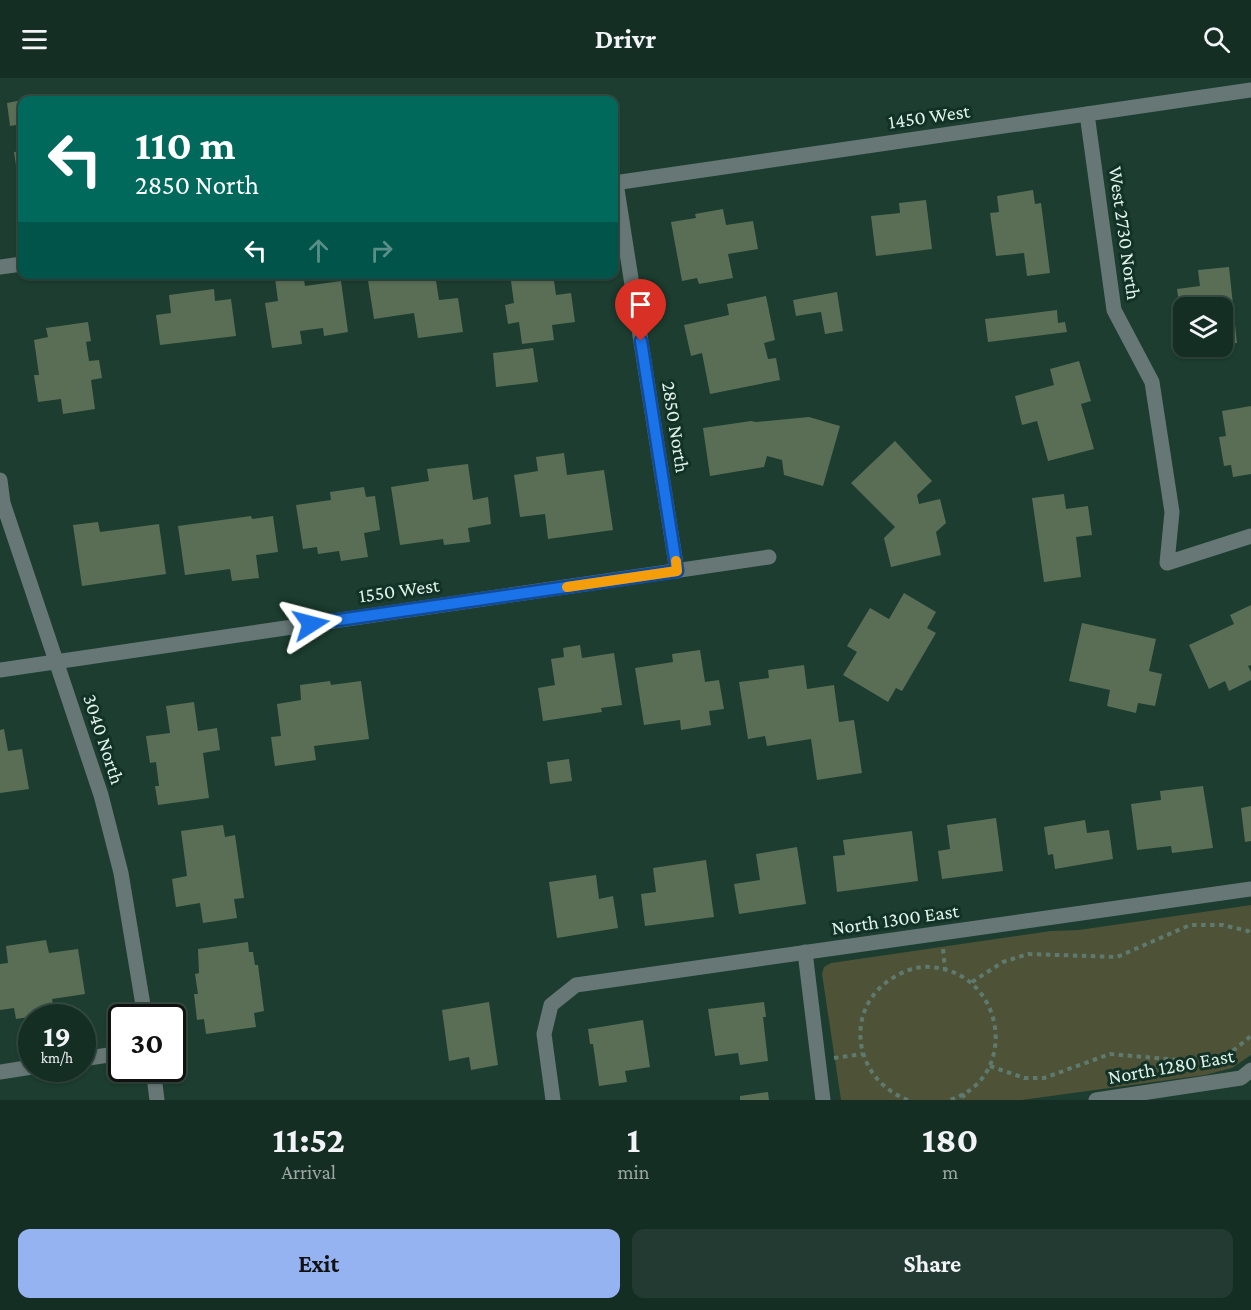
<!DOCTYPE html>
<html lang="en">
<head>
<meta charset="utf-8">
<style>
	body { margin:0; font-family:"Crimson Pro",serif; background:#223a31; color:#f1f3f6; height:100vh; display:flex; flex-direction:column; font-size:22px; white-space:nowrap }
	* { box-sizing:border-box; margin:0 }
	p { font-size:20px; color:#9da8a6 }
	.icon { flex:none; width:33px; height:33px; fill:none; stroke:currentColor; stroke-width:2; stroke-linecap:round; stroke-linejoin:round }
	.map { position:relative; height:1022px; overflow:hidden }
	.panel { display:flex; flex-direction:column; background:#152e24; flex:1 }
	.panel>* { flex:none }
	.top-card { position:absolute; left:18px; top:18px; width:600px; height:183px; border-radius:12px; box-shadow:0 2px 4px #0004,0 0 0 2px #344a41; background:#00695c; color:#fff; overflow:hidden }
	.controls { position:absolute; left:1173px; top:219px; display:grid; gap:12px }
	.controls a { display:grid; place-items:center; width:60px; height:60px; border-radius:12px; background:#152e24; box-shadow:0 2px 4px #0004,0 0 0 2px #344a41; font-size:30px }
	.speed { position:absolute; left:18px; top:926px; display:flex; gap:12px; font-size:30px; font-weight:700; text-align:center }
	.speed>* { display:grid; place-content:center; width:78px; height:78px; border-radius:50%; background:#152e24; box-shadow:0 2px 4px #0004,0 0 0 2px #344a41; line-height:1 }
	.speed small { font-size:15px; font-weight:400 }
	.speed .limit { border:3px solid #111; border-radius:9px; background:#fff; color:#111 }
	.pin { position:absolute; display:grid; place-items:center; width:51px; height:51px; color:#fff; margin:-62px -26px; border-radius:50% 50% 50% 0; rotate:-45deg; box-shadow:0 0 6px #0007 }
	.pin .icon { rotate:45deg }
	.me { position:absolute; width:66px; margin:-33px; rotate:81deg; stroke-linejoin:round; filter:drop-shadow(0 0 4px #0008) }
	.turn { display:flex; align-items:center; gap:21px; height:126px; padding:0 18px; font-size:27px }
	.turn .icon { width:78px; height:78px; stroke-width:2.5 }
	.turn b { display:block; font-size:42px; line-height:51px }
	.lanes { display:flex; align-items:center; height:57px; padding:0 18px; background:#0003; justify-content:center; gap:30px; direction:ltr }
	.lanes .off { opacity:.35 }
	.eta { display:flex; justify-content:space-evenly; align-items:center; height:102px; text-align:center }
	.eta b { font-size:36px; font-weight:700; line-height:42px }
	.action { display:flex; gap:12px; margin-top:auto; padding:12px 18px }
	.action a { flex:1; height:69px; border-radius:12px; background:#95b2f1; color:#111; font-size:24px; font-weight:700; line-height:69px; text-align:center }
	.action a+a { background:#223a31; color:#f1f3f6 }
	header { display:flex; justify-content:space-between; align-items:center; height:78px; padding:0 18px; background:#152e24; font-size:27px; font-weight:700 }
	.map>svg:first-child { display:block }
</style>
</head>
<body>
<header><svg class="icon" aria-label="menu" viewBox="0 0 24 24"><path d="M4 6h16M4 12h16M4 18h16"/></svg>Drivr<svg class="icon" aria-label="search" viewBox="0 0 24 24"><circle cx="10" cy="10" r="6"/><path d="M15 15l6 6"/></svg></header>
<div class="map">
<svg width="1251" height="1022" viewBox="0 0 1251 1022">
	<rect width="100%" height="100%" fill="#1c3d30"/>
	<path fill="#4e5236" d="M1251,827v150l-19,13 -27,7 -183,25h-181l-19,-126 2,-7 7,-4 220,-32 28,-1z"/>
	<g fill="#5a6e56">
		<path d="M22,22v24l-12,2 -3,-23z"/>
		<path d="M22,73v35h-3l-5,-34z"/>
		<path d="M1033,112l2,14 6,-1 9,70 -23,3 -3,-23 -28,3 -6,-43 9,-1 -2,-16z"/>
		<path d="M926,122l6,49 -56,7 -5,-40 29,-3 -1,-10z"/>
		<path d="M723,131l3,16 27,-4 5,28 -30,5 5,24 -34,6 -2,-6 -15,3 -11,-59 25,-4 -1,-4z"/>
		<path d="M1229,189l8,76 -15,1v-36h-38v9h-3l-4,-28 23,-3 -2,-16z"/>
		<path d="M303,196l2,12 36,-5 7,51 -24,4 -1,-8 -23,3 2,13 -30,4 -7,-45 13,-2 -3,-23z"/>
		<path d="M367,196h68l4,26 19,-2 5,34 -45,6 -4,-25 -40,6z"/>
		<path d="M510,196h43l3,21 15,-2 4,29 -23,3 2,15 -32,4 -3,-22 -11,2 -3,-19 9,-2z"/>
		<path d="M214,211l1,12 16,-2 5,37 -76,9 -4,-30 15,-2 -2,-18z"/>
		<path d="M837,214l6,39 -18,3 -4,-22 -25,4 -3,-16z"/>
		<path d="M766,218l9,44 -11,3 4,16 8,-1 4,22 -70,14 -8,-41 -11,3 -7,-31 45,-10 -2,-11z"/>
		<path d="M1057,232l1,13 7,-1 2,10 -79,10 -3,-23z"/>
		<path d="M88,244l3,19 -5,1 3,19 10,-1 3,18 -11,2 4,29 -32,5 -2,-15 -23,3 -4,-27h5l-5,-35 14,-3 -2,-9z"/>
		<path d="M533,270l5,34 -42,5 -3,-34z"/>
		<path d="M1079,283l12,40 -10,3 13,45 -46,12 -11,-40 -15,4 -7,-29 39,-11 -4,-16z"/>
		<path d="M1251,328v68l-18,3 -2,-12 -7,1 -5,-29 7,-1 -4,-25z"/>
		<path d="M809,339l31,9 -17,60 -39,-11 -2,-15 -15,-4 -3,11 -54,9 -7,-48 48,-7 5,1z"/>
		<path d="M895,363l37,40 -15,14 2,9 21,-5 6,24 -10,9 5,23 -50,12 -7,-29 11,-11 -44,-44z"/>
		<path d="M564,375l3,22 37,-5 9,60 -65,9 -3,-25 -25,3 -6,-42 24,-4 -2,-14z"/>
		<path d="M468,386l5,36 15,-3 3,27 -23,4 2,14 -26,3 -1,-6 -43,6 -9,-58 38,-6 -2,-12z"/>
		<path d="M364,409l2,10 9,-1 5,34 -16,3 4,24 -27,4 -2,-10 -21,3 -1,-7 -14,2 -7,-44 35,-5 -1,-8z"/>
		<path d="M1064,416l2,15 22,-3 4,29 -16,2 5,40 -37,5 -12,-84z"/>
		<path d="M251,438l1,3 21,-3 5,36 -22,3 3,23 -27,3 -2,-12 -45,6 -7,-49z"/>
		<path d="M98,444l2,10 59,-8 7,50 -84,12 -9,-61z"/>
		<path d="M904,515l32,19 -9,16 9,5 -34,58 -6,-3 -8,14 -45,-27 14,-23 -10,-6 23,-38 19,11z"/>
		<path d="M1251,527v60l-3,1 3,6v8l-22,11 -4,-10 -16,8 -20,-44 45,-21 -4,-9z"/>
		<path d="M1082,545l74,16 -7,32 13,3 -7,32 -17,-3 -2,10 -29,-7 3,-16 -41,-9z"/>
		<path d="M580,567l2,13 32,-5 8,52 -21,3 1,4 -59,9 -5,-33 17,-3 -4,-26 13,-2 -1,-9z"/>
		<path d="M700,572l5,32 14,-2 5,29 -15,2 2,14 -30,5 -1,-10 -36,5 -9,-57 38,-6 -1,-8z"/>
		<path d="M804,587l3,24 27,-4 5,37 15,-2 8,53 -45,7 -6,-41 -44,7 -2,-10 -17,3 -9,-57 30,-4 -1,-8z"/>
		<path d="M330,603l1,4 30,-4 8,58 -55,7 2,14 -41,6 -4,-29 10,-1 -4,-32 24,-4 -1,-15z"/>
		<path d="M194,624l4,29 19,-3 3,22 -17,3 6,45 -51,7 -3,-19h4l-3,-24 -6,1 -4,-27 24,-3 -4,-27z"/>
		<path d="M4,651l4,22 14,-2 7,40 -29,4v-63z"/>
		<path d="M569,681l3,22 -22,3 -3,-22z"/>
		<path d="M1203,708l10,62 -41,5 -1,-7 -34,4 -6,-46 30,-4 -1,-9z"/>
		<path d="M1251,728v35l-6,1 -4,-34z"/>
		<path d="M996,740l7,53 -61,8 -4,-28 12,-2 -3,-24z"/>
		<path d="M1085,742l2,13 22,-3 4,29 -58,10 -2,-15 -5,1 -4,-28z"/>
		<path d="M223,747l2,12 10,-2 9,63 -10,1 3,19 -34,5 -3,-20 -24,4 -4,-28 15,-3 -6,-45z"/>
		<path d="M912,753l6,50 -81,11 -4,-36 12,-1 -2,-15z"/>
		<path d="M797,769l9,57 -67,10 -5,-30 26,-4 -4,-26z"/>
		<path d="M706,782l8,57 -69,9 -4,-32 15,-2 -3,-24z"/>
		<path d="M596,797l3,24 14,-3 5,32 -61,10 -8,-56z"/>
		<path d="M46,862l3,13 29,-4 7,45 -33,5 2,14 -38,6 -2,-11 -14,2v-46l8,-1 -2,-17z"/>
		<path d="M248,864l1,10h4l2,13h3l6,46 -10,2 2,14 -50,7 -2,-15 -7,1 -3,-26h4l-3,-20 4,-1 -1,-24z"/>
		<path d="M489,924l9,63 -27,5 -2,-13 -20,4 -7,-51z"/>
		<path d="M764,924l2,15h-3l5,44 -28,4 -2,-12 -23,3 -7,-47z"/>
		<path d="M643,942l7,47 -25,4 2,11 -28,4 -6,-42h-3l-2,-15z"/>
		<path d="M768,1014l1,8h-29v-4z"/>
	</g>
	<g fill="none" stroke-linecap="round" stroke-linejoin="round">
		<g stroke="#5e7a6f" stroke-width="4" stroke-dasharray="4.5 4.5" stroke-linecap="butt">
			<path d="M943,871l2,20"/>
			<path d="M972,904l31,-20 25,-8 89,3 73,-32h33l25,6 3,4"/>
			<path d="M834,980l29,-4"/>
			<path d="M990,988l34,12h20l66,-24 80,7h22l17,-7 22,-18"/>
			<path d="M962,1016l4,6"/>
			<path d="M908,1022c-56,-21 -66,-94 -12,-124 10,-6 22,-10 34,-9 77,5 90,113 19,133"/>
		</g>
		<g stroke="#667776" stroke-width="15">
			<path d="M1087,36l27,196 38,72 20,130 -5,51 84,-27"/>
			<path d="M614,105l637,-93"/>
			<path d="M616,105l61,388"/>
			<path d="M0,189l22,-3"/>
			<path d="M0,402l3,23 98,292 20,78 24,144"/>
			<path d="M0,592l769,-113"/>
			<path d="M805,874l18,148"/>
			<path d="M82,981l40,-6"/>
			<path d="M153,990l4,32"/>
			<path d="M0,994l32,-5"/>
			<path d="M553,1022l-9,-66 7,-29 25,-20 675,-96"/>
			<path d="M1096,1022l145,-22 10,-8"/>
		</g>
	</g>
	<g fill="none" stroke-linecap="round" stroke-linejoin="round">
		<g stroke="#114b97" stroke-width="15">
			<path id="route" d="M311,546l366,-53 -36,-230"/>
		</g>
		<use href="#route" stroke="#1a73e8" stroke-width="10"/>
		<path stroke="#f59e0b" stroke-width="10" d="M567,509l110,-16 -1,-10"/>
	</g>
	<g text-anchor="middle" dominant-baseline="central" stroke-width="6" stroke-linejoin="round" paint-order="stroke">
		<g font-size="20" fill="#e1f3eb" stroke="#123227">
			<text transform="translate(929 38) rotate(-8)">1450 West</text>
			<text transform="translate(1125 155) rotate(82)">West 2730 North</text>
			<text transform="translate(676 349) rotate(81)">2850 North</text>
			<text transform="translate(399 512) rotate(-8)">1550 West</text>
			<text transform="translate(104 661) rotate(72)">3040 North</text>
			<text transform="translate(895 841) rotate(-8)">North 1300 East</text>
			<text transform="translate(1171 988) rotate(-10)">North 1280 East</text>
		</g>
	</g>
</svg>
<div class="controls">
<a><svg class="icon" aria-label="layers" viewBox="0 0 24 24"><path d="M12 4l9 5-9 5-9-5zM3 14l9 5 9-5"/></svg></a>
</div>
<div class="speed"><div>19<small>km/h</small></div><div class="limit">30</div></div>
<div class="pin" style="left:641px;top:263px;background:#d93025"><svg class="icon" aria-label="arrive" viewBox="0 0 24 24"><path d="M6 21V4h12l-3 4 3 4H6"/></svg></div>
<svg class="me" style="left:311px;top:546px" viewBox="-20 -20 40 40"><path d="M0-17L14 15 0 8-14 15z" fill="#1a73e8" stroke="#fff" stroke-width="4"/></svg>
<div class="top-card">
<div class="turn"><svg class="icon" aria-label="left" viewBox="0 0 24 24"><path d="M17 20v-9H6M10 6l-5 5 5 5"/></svg><div><b>110 m</b>2850 North</div></div>
<div class="lanes"><svg class="icon" aria-label="left" viewBox="0 0 24 24"><path d="M17 20v-9H6M10 6l-5 5 5 5"/></svg><svg class="icon off" aria-label="ahead" viewBox="0 0 24 24"><path d="M12 20V5M6 11l6-6 6 6"/></svg><svg class="icon off" aria-label="right" viewBox="0 0 24 24"><path d="M7 20v-9h11M14 6l5 5-5 5"/></svg></div>
</div>
</div>
<section class="panel">
<div class="eta">
<div><b>11:52</b><p>Arrival</p></div>
<div><b>1</b><p>min</p></div>
<div><b>180</b><p>m</p></div>
</div>
<div class="action"><a>Exit</a><a>Share</a></div>
</section>
</body>
</html>
